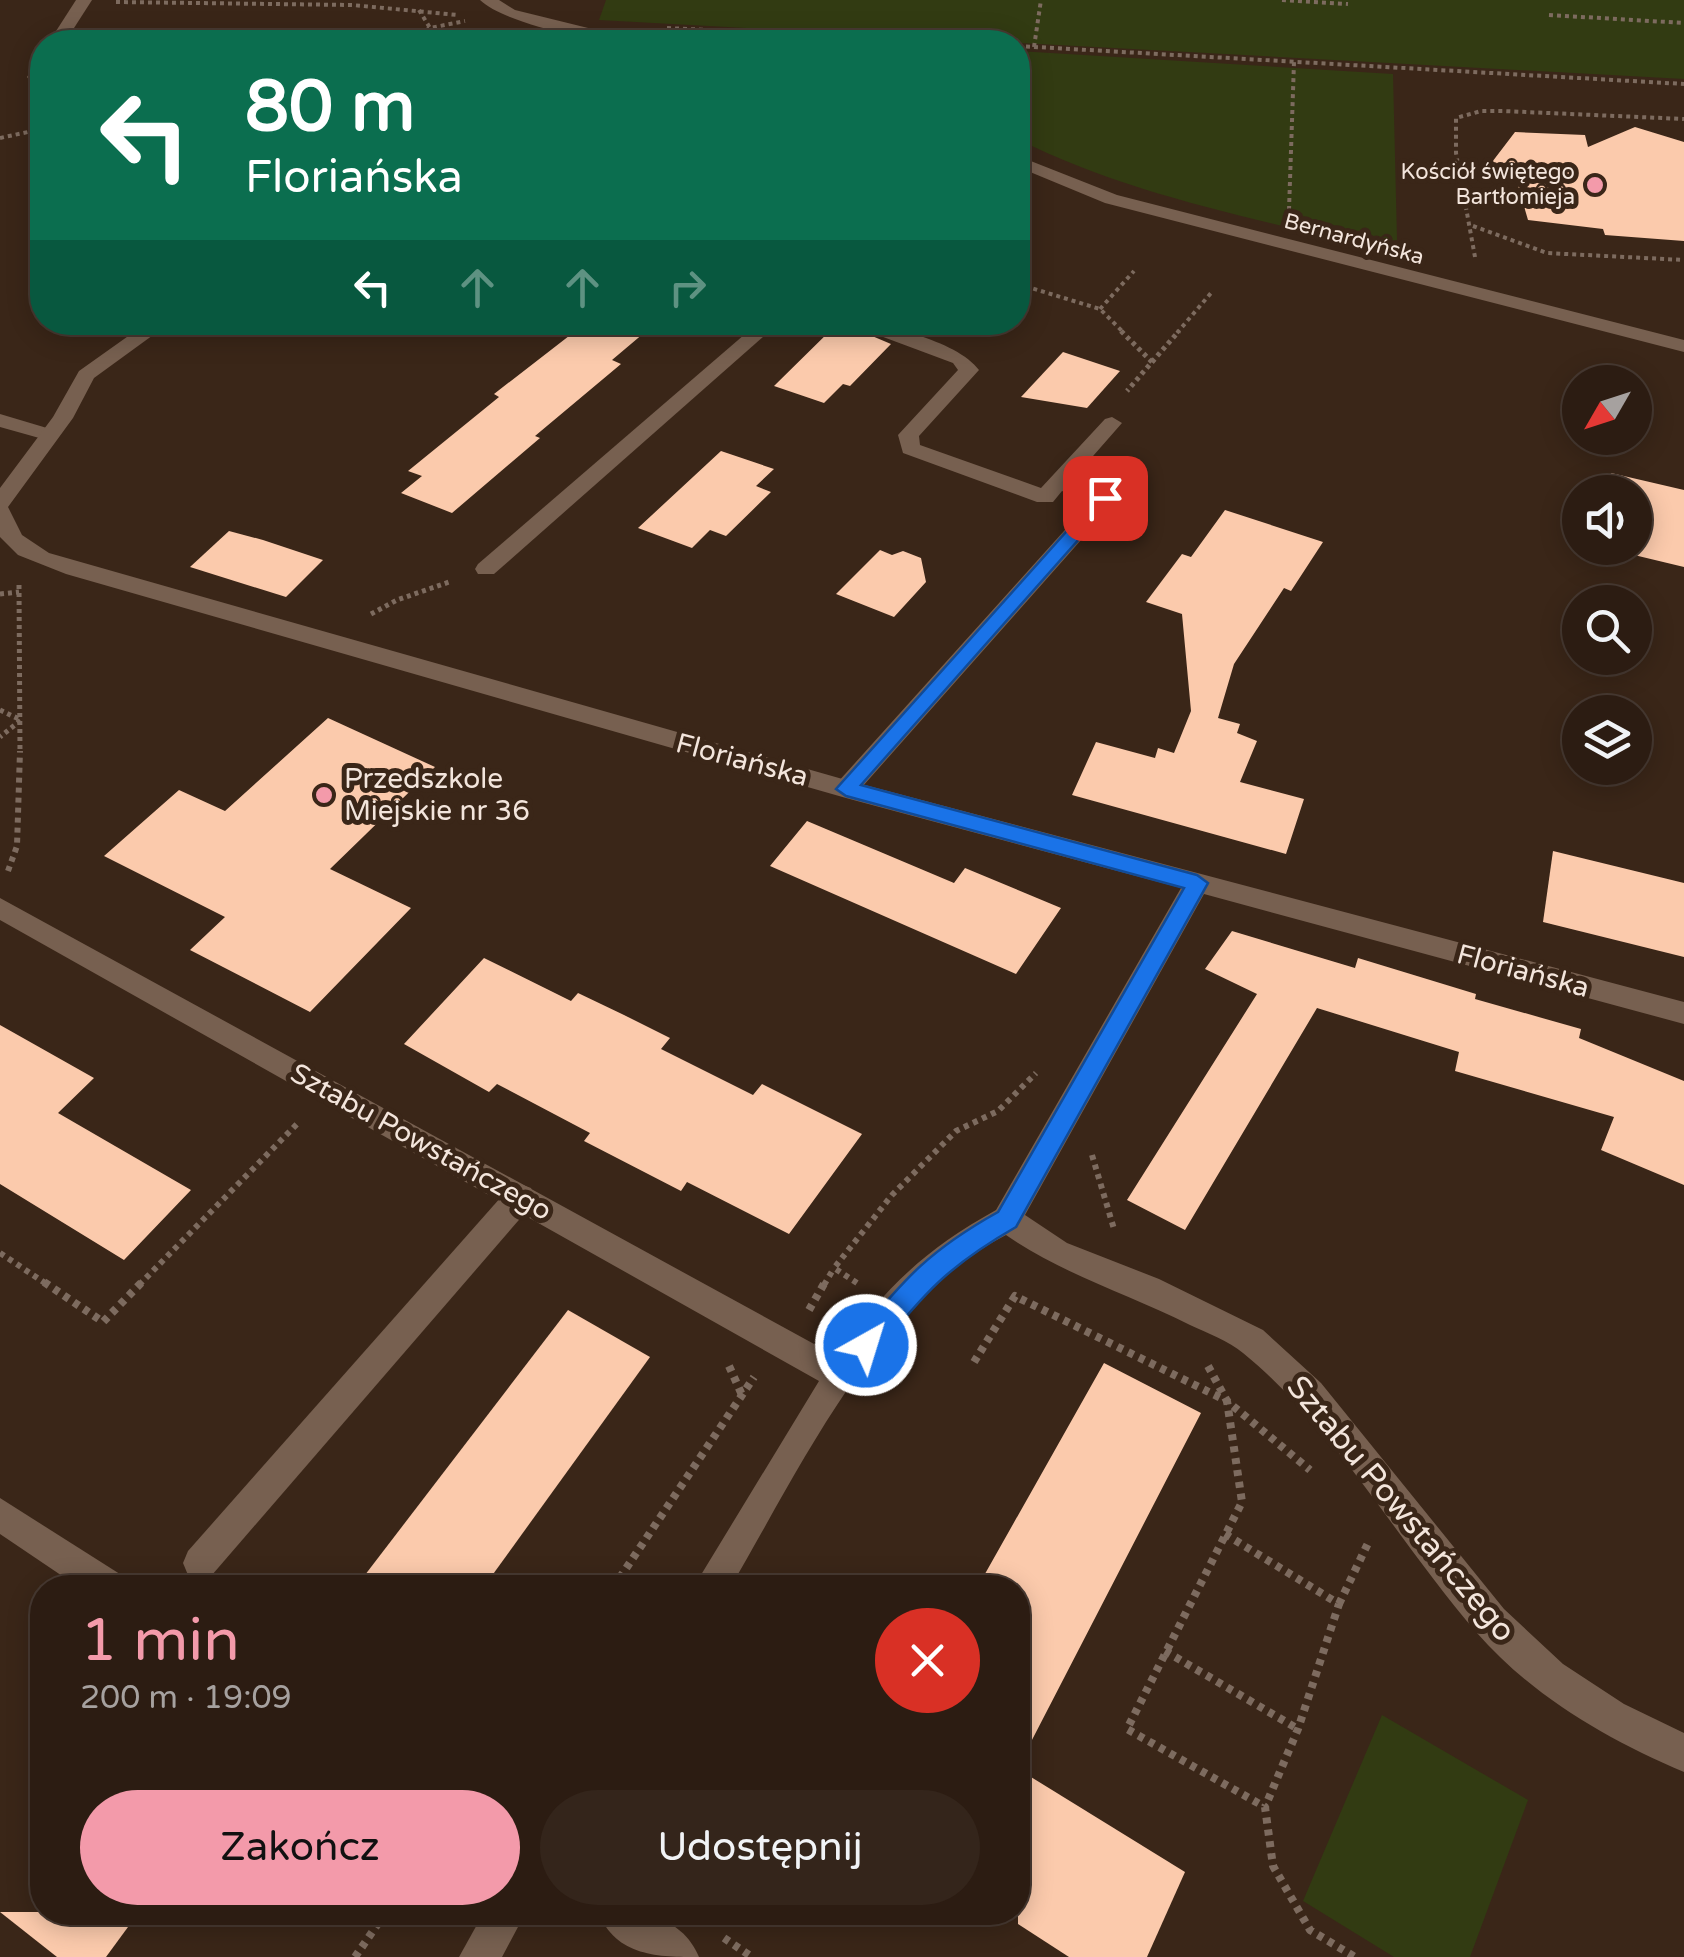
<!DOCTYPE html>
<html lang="pl">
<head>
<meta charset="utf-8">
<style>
	body { margin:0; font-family:"Varela Round",sans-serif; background:#34251b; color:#f1f3f6; height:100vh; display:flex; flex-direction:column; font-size:38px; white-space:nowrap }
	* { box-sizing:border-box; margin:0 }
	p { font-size:32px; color:#a6a19f }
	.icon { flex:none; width:55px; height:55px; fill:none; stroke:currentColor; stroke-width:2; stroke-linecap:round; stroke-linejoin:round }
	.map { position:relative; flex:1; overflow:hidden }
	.details { position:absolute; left:30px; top:1575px; width:1000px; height:350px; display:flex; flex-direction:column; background:#2c1c12; border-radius:40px; box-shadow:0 5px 25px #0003,0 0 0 2px #483a32 }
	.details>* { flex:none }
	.top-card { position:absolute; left:30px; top:30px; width:1000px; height:305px; border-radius:40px; box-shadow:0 5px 25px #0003,0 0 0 2px #483a32; background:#0b6e4f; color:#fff; overflow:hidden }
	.needle { width:65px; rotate:231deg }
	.tools { position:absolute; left:1562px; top:365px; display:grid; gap:20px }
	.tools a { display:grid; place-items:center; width:90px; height:90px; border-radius:50%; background:#2c1c12; box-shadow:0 5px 25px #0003,0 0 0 2px #483a32; font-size:50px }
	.pin { position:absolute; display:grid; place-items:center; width:85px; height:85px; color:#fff; margin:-42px; border-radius:20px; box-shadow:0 5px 15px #0006 }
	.me { position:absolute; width:110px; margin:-55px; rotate:39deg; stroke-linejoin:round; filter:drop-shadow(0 0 8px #0008) }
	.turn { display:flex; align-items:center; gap:35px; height:210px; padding:0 50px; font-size:45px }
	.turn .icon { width:130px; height:130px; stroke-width:2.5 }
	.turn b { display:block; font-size:70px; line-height:85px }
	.lanes { display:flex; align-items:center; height:95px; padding:0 50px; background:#0003; justify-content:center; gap:50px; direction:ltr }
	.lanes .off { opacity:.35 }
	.round { display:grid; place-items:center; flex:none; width:105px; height:105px; border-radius:52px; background:#34251b }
	.head { display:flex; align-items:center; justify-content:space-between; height:170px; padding:0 50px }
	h1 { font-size:60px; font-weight:600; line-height:75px; color:#f39aaa }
	.action { display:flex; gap:20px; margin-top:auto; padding:20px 50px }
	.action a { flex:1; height:115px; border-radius:60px; background:#f39aaa; color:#111; font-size:40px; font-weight:600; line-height:115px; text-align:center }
	.action a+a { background:#34251b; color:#f1f3f6 }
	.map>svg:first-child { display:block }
</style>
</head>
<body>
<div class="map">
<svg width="1684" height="1957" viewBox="0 0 1684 1957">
	<rect width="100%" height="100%" fill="#3a2618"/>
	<g fill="#323b12">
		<path d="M606,0h1078v79l-1085,-59z"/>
		<path d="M689,31l185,11h-170l-18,-4z"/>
		<path d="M1018,51l375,23 4,166 -25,8c-120,-31 -244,-53 -354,-109z"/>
		<path d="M1382,1715l146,85 -58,157h-76l-91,-56z"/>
	</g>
	<g fill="#fbcaac">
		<path d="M1635,127l49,15v99l-79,-6 -2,-6 -75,-9 -11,-38 5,-3 -36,-9 29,-38 70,3 3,12z"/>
		<path d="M587,322h70l-45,38 9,4 -86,72 5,2 -88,75 -51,-20 21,-17 -14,-5 91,-74 -5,-3z"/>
		<path d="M839,322l52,22 -41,42 -7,-2 -19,19 -50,-17z"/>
		<path d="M1063,352l57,19 -33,37 -66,-11z"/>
		<path d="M721,451l53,18 -18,17 15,6 -45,44 -16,-6 -18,18 -54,-20z"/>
		<path d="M1611,473l73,17v77l-79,-19h30v-56h-29z"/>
		<path d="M1225,510l98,32 -32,49 -7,-3 -50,76 -16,54 22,6 -3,9 20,8 -17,41 64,17 -18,55 -214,-59 24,-53 59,16 3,-10 16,5 17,-42 -9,-97 -36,-12 36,-48 9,3z"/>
		<path d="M229,531l34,9 60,20 -37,37 -96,-30z"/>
		<path d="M880,550l12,5 11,-4 18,7 5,24 -32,35 -58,-23z"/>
		<path d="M328,718l107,49 -105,102 81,39 -101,104 -120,-62 35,-33 -121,-61 75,-66 46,21z"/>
		<path d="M807,821l147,62 11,-15 96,40 -45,66 -246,-108z"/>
		<path d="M1553,851l131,32v74l-141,-35z"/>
		<path d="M1232,931l123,37 3,-10 118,36 -1,5 106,30 -2,9 105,43v104l-83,-35 13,-33 -159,-46 4,-19 -142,-44 -132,222 -58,-30 130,-206 -52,-25z"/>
		<path d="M484,958l87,43 7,-8 46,22 46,23 -9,11 92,46 9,-11 100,50 -73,100 -102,-52 -6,9 -97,-50 6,-8 -93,-49 -8,8 -85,-48z"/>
		<path d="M0,1025l94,53 -36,35 133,77 -67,70 -124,-76z"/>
		<path d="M568,1310l82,47 -167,231h-128z"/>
		<path d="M1104,1363l97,50 -183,354v-179h-41z"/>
		<path d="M1018,1769l167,103 -38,85h-78l-51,-33z"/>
		<path d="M0,1912h139l-33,45h-49z"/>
	</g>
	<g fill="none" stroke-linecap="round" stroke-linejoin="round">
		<g stroke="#7d6b5f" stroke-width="4" stroke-dasharray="4 4" stroke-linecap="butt">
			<path d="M1282,0l66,4"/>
			<path d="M116,2l236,3 106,10"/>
			<path d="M419,10l11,18 35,-7"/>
			<path d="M1549,15l135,8"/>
			<path d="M667,28l286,14"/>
			<path d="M405,42l25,-14"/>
			<path d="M1018,46l666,38"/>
			<path d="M1034,47l7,-47"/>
			<path d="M0,138l42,-9"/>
			<path d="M1289,210l5,-148"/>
			<path d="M1473,226l74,27 137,7"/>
			<path d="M1018,234h5"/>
			<path d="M1475,257l-19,-104v-35l25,-7h22l181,8"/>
			<path d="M1018,284l82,25 24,24"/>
			<path d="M1100,309l34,-38"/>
			<path d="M1177,333l34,-40"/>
		</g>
		<g stroke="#7d6b5f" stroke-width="5" stroke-dasharray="4 4" stroke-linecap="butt">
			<path d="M1121,331l31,31 -25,29"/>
			<path d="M1152,362l27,-31"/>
			<path d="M19,585l1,168"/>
			<path d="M0,594l19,-2"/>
			<path d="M371,614l26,-14 55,-19"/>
			<path d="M0,710l21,10 -21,17"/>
		</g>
		<g stroke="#7d6b5f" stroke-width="6" stroke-dasharray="5 5" stroke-linecap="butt">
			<path d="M8,871l9,-25 3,-95"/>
			<path d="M1092,1155l22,74"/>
			<path d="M0,1253l48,32"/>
			<path d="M857,1283l-23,-15 58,-73 64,-64 42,-20 38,-38"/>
			<path d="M139,1285l160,-163"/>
			<path d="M824,1285l10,-17"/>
		</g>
		<g stroke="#7d6b5f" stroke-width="8" stroke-dasharray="6 6" stroke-linecap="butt">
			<path d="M44,1282l59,40 39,-40"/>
			<path d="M809,1310l16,-28"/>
			<path d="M974,1362l41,-66 212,105 15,101 -115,227 138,78 8,59 37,64 45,27"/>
			<path d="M729,1366l13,29"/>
			<path d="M1208,1366l19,35 83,69"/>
			<path d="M1225,1534l114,70 -41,125 -33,78"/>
			<path d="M613,1588l141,-211"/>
			<path d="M1339,1604l31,-65"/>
			<path d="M1165,1651l133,78"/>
			<path d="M724,1938l28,19"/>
			<path d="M355,1957l31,-45"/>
		</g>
		<g fill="#776050" fill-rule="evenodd">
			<path d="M76,0h16l-27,42h-16z"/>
			<path d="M42,61v17l-13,2 -2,-3 9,-14z"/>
			<path d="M759,322h21l-286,252h-16l-3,-5 3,-5z"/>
			<path d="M843,322c36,0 114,18 136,48l-60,66 1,9 121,43 64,-69 7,-2 10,6 -50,57 41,14 3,5 -3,5 -258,291h-18l-4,-6 4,-6 254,-282 -29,-10 -9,11h-16l-134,-49 -5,-18 60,-65 -5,-7z"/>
			<path d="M0,414l57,17 3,4 -10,6 -50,-14z"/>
			<path d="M520,1184l11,4 4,9 -4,9 -319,369 -12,5 -12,-5 -5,-12 5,-12 321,-363z"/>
			<path d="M0,1498l123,78 5,12h-48l-80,-54z"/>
			<path d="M598,1912c40,0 82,1 101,45 -40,0 -83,0 -101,-45z"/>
		</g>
		<g fill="#776050" fill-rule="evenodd">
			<path d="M148,322h23l-77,56 -21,40 -65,89 14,28 27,18 797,227 838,222v22l-480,-130 -179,321 42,28 92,36 104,51 58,53 183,226 59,55 61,40 60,29v39c-76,-32 -152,-76 -207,-139 -79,-91 -140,-203 -234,-280 -14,-12 -36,-20 -53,-28 -62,-31 -128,-51 -184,-90 -129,67 -205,232 -276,353h-37l126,-207 -819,-461v-22l836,458c48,-67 88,-106 160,-146l185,-322 -335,-90 -780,-224 -48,-19 -18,-18v-49l53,-71 26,-46z"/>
			<path d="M484,1912h42l-24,45h-43z"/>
		</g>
		<g fill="#776050" fill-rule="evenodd">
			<path d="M480,0h19l16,10 130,32c-38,3 -137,-16 -165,-42z"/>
			<path d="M1018,156l99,39 567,145v12l-579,-149 -87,-36z"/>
		</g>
	</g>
	<path fill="#1a73e8" stroke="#114b97" stroke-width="2.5" d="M1105,493l9,5 -2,4 -251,283 336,90 11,8 -192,344c-68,39 -92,66 -140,126l-10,4 -9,-4 -4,-8 4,-9c49,-59 73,-86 141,-124l186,-324 -338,-92 -10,-7 263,-294z"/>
	<g fill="#f39aaa" stroke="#3a2618" stroke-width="4">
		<circle cx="1595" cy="185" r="10"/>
		<circle cx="324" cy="795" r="10"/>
	</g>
	<g text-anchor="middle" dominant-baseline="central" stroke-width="10" stroke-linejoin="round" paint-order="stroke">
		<g font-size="22" fill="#f3e5dc" stroke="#3a2618" text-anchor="end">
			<text x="1575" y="172">Kościół świętego<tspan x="1575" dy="25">Bartłomieja</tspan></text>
		</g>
		<g font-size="22" fill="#f3e5dc" stroke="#3a2618">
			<text transform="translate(1354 239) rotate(15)">Bernardyńska</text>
		</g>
		<g font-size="28" fill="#f3e5dc" stroke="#3a2618">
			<text transform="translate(742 760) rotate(15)">Floriańska</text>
			<text transform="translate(1523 971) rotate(15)">Floriańska</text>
			<text transform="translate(421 1142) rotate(29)">Sztabu Powstańczego</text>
		</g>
		<g font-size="28" fill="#f3e5dc" stroke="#3a2618" text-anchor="start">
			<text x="344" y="779">Przedszkole<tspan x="344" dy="32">Miejskie nr 36</tspan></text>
		</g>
		<g font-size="32" fill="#f3e5dc" stroke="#3a2618">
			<text transform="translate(1401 1509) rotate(50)">Sztabu Powstańczego</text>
		</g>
	</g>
</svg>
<div class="tools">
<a><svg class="needle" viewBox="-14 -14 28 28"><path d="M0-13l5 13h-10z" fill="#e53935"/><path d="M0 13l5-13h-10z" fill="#a6a19f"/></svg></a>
<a><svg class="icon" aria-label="sound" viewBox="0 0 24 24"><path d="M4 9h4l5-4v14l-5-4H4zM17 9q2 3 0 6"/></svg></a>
<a><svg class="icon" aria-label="search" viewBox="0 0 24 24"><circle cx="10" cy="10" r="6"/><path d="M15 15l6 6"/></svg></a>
<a><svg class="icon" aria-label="layers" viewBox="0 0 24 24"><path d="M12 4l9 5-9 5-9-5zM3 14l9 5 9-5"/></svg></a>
</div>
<div class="pin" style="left:1105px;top:498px;background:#d93025"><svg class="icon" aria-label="arrive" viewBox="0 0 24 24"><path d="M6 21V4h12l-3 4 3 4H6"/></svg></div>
<svg class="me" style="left:866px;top:1345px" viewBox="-20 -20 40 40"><circle r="17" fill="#1a73e8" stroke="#fff" stroke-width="3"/><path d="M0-11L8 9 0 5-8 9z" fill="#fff"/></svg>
<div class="top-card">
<div class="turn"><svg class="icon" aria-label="left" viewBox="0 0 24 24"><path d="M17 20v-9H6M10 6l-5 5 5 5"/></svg><div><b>80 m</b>Floriańska</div></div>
<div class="lanes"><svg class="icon" aria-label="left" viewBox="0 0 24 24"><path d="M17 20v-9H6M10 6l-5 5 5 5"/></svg><svg class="icon off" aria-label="ahead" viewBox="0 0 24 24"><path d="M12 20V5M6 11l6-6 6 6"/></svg><svg class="icon off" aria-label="ahead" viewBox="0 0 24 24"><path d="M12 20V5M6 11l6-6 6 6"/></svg><svg class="icon off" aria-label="right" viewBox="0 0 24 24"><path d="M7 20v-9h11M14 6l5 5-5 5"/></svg></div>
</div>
<section class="details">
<div class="head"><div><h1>1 min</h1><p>200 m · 19:09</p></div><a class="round" style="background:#d93025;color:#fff"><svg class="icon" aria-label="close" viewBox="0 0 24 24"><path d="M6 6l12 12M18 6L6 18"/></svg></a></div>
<div class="action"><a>Zakończ</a><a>Udostępnij</a></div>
</section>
</div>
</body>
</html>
